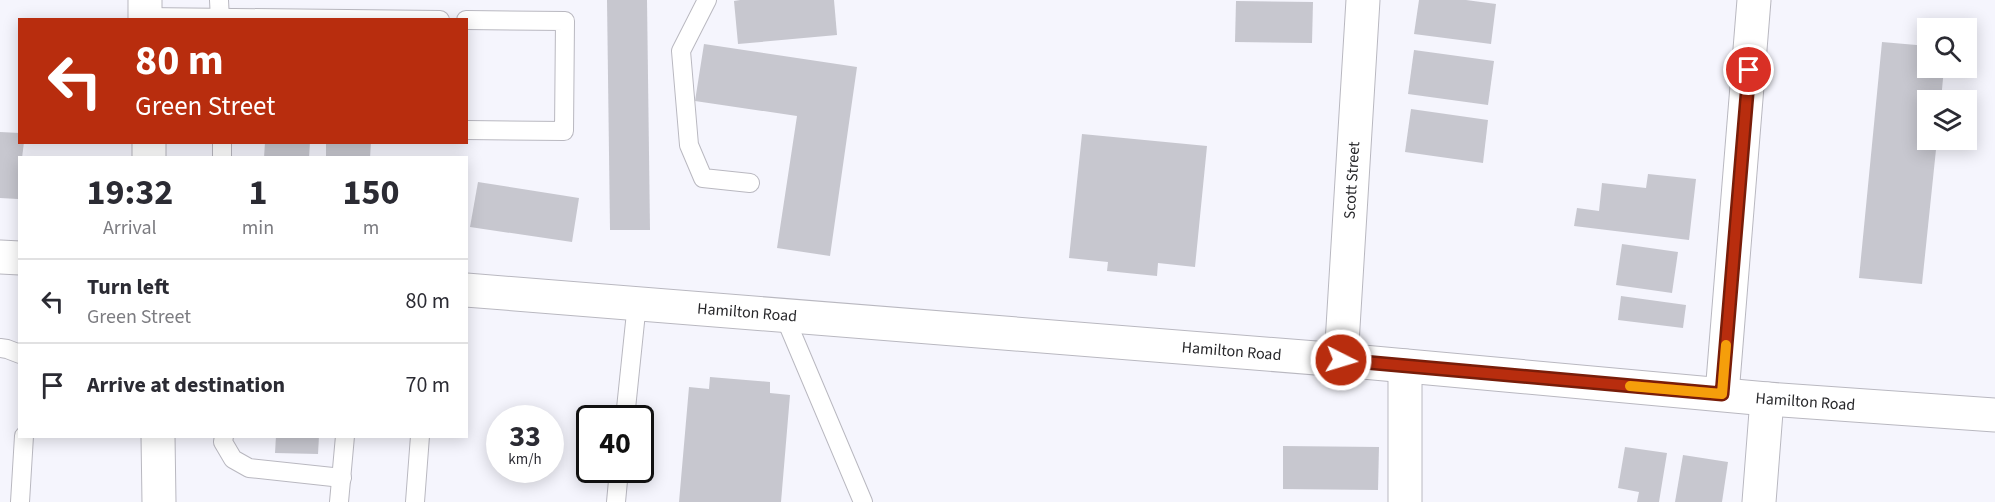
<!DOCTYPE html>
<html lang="en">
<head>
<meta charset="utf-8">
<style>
	body { margin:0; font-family:"Source Sans 3",sans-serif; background:#f7f7f7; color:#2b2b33; height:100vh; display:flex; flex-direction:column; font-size:22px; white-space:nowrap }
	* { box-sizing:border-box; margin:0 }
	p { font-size:20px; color:#7c7c81 }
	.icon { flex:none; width:33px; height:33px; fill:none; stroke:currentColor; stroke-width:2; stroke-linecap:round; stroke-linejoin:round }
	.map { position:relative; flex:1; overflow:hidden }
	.drawer { position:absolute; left:18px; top:156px; width:450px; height:282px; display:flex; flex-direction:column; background:#fff; border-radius:0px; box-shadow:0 3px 15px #0003 }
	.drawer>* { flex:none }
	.banner { position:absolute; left:18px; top:18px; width:450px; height:126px; border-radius:0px; box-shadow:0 3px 15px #0003; background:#b82d0e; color:#fff; overflow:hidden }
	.tools { position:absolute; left:1917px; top:18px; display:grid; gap:12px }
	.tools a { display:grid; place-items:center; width:60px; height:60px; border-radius:0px; background:#fff; box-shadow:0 3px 15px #0003; font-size:30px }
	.speed { position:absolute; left:486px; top:405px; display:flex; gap:12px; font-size:30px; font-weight:700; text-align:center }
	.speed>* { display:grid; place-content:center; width:78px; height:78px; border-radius:50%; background:#fff; box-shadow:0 3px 15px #0003; line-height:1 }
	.speed small { font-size:15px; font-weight:400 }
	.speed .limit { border:3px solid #111; border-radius:9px; background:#fff; color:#111 }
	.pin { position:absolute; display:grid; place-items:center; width:51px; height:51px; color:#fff; margin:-26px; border:3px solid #fff; border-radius:50%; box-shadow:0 2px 6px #0007 }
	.me { position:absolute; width:66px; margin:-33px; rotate:95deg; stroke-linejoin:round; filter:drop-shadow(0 0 4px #0008) }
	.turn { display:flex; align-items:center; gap:21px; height:126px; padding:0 18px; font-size:27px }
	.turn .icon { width:78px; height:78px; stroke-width:2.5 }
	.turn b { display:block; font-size:42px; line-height:51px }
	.eta { display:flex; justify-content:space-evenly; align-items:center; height:102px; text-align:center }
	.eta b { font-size:36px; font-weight:700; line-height:42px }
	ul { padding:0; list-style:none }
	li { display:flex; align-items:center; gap:18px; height:84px; padding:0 18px; border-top:2px solid #e1e1e2 }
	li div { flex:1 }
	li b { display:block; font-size:22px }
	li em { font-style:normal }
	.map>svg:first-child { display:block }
</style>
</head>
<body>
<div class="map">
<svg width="1995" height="502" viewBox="0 0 1995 502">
	<rect width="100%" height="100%" fill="#f5f5fd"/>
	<g fill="#c7c7cf">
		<path d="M607,0h40l3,230h-40z"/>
		<path d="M740,0h94l3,35 -99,9 -4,-43z"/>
		<path d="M1419,0h47l30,4 -5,40 -77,-10z"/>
		<path d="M1236,1l77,1 -1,41 -77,-1z"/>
		<path d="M1882,42l46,4v22h16l-3,32h-13v40h9l-15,144 -63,-6z"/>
		<path d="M704,44l153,23 -27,189 -53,-8 20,-132 -102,-15z"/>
		<path d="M1414,50l80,11 -6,44 -80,-11z"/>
		<path d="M1411,109l77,11 -5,43 -78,-11z"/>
		<path d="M0,132l20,1v9h4l-2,16h-2l-2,41 -18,-1z"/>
		<path d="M1082,134l125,12 -12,121 -37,-4 -1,13 -50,-5 1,-9 -39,-4z"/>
		<path d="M265,142h45l-1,16h-45z"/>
		<path d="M326,142h45l-1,16h-44z"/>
		<path d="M1648,174l48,5 -7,61 -115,-14 3,-18 22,3 3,-28 44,5z"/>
		<path d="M478,182l101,16 -7,44 -102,-15z"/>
		<path d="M1622,244l56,8 -6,41 -56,-8z"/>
		<path d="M1621,296l65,9 -3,23 -65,-8z"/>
		<path d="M710,377l60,5v11l20,2 -9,107h-102l10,-115 20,2z"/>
		<path d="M276,436h43l-1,18 -43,-1z"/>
		<path d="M1283,446l96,1 -1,43 -95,-1z"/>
		<path d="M1625,447l42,6 -8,49h-22l2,-10 -21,-4z"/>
		<path d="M1683,455l45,7 -6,40h-47z"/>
	</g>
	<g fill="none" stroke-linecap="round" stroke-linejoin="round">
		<g stroke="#b9b8c0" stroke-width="20">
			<g id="lane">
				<path d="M219,0l1,20"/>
				<path d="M707,0l-26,51 8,94 14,33 47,5"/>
				<path d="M145,17l295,3"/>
				<path d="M466,20l99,1 -1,110 -98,-1"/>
				<path d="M222,142v16"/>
				<path d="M784,315l79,187"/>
				<path d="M0,348l7,1 13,5"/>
				<path d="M625,418l12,-115"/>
				<path d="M224,436l-1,6 10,17 16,9 93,10"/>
				<path d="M20,502l4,-66"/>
				<path d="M339,502l6,-66"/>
				<path d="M415,502l5,-66"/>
				<path d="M616,502l3,-32"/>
			</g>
		</g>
		<g stroke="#b9b8c0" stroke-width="35">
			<g id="street">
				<path d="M0,257l20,1"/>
				<path id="s1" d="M1341,360l22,-360"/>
				<path d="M1722,394l32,-394"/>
				<path d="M1405,502v-136"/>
				<path d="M1759,502l8,-103"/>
			</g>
		</g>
		<g stroke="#b9b8c0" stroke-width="35">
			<g id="secondary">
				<path id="s2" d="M466,290l875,70 426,39 228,16"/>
			</g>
		</g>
		<g stroke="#b9b8c0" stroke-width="35">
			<g id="primary">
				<path d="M145,0v20"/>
				<path d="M149,142v16"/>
				<path d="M158,436l1,66"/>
			</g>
		</g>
		<use href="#lane" stroke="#fff" stroke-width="18"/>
		<use href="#street" stroke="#fff" stroke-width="33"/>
		<use href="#secondary" stroke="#fff" stroke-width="33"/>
		<use href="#primary" stroke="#fff" stroke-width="33"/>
	</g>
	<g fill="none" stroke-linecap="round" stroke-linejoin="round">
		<g stroke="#781d09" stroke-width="15">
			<path id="route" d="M1341,360l381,34 27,-324"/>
		</g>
		<use href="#route" stroke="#b82d0e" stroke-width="10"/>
		<path stroke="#f59e0b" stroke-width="10" d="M1630,386l92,8 4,-49"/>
	</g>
	<g text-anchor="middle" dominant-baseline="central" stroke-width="5" stroke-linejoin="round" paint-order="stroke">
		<g font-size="16" fill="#27272a" stroke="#fff">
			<text stroke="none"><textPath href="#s1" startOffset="180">Scott Street</textPath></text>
			<text stroke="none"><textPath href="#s2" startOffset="282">Hamilton Road</textPath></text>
			<text stroke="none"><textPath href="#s2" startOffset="768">Hamilton Road</textPath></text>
			<text stroke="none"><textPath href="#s2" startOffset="1344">Hamilton Road</textPath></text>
		</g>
	</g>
</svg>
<div class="tools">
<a><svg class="icon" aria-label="search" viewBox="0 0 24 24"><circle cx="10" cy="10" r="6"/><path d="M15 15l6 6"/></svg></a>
<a><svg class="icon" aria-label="layers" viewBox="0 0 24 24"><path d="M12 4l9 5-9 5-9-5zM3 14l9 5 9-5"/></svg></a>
</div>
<div class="speed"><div>33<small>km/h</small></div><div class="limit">40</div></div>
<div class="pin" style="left:1749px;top:70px;background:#d93025"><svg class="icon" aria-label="arrive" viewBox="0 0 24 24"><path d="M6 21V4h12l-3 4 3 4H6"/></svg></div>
<svg class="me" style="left:1341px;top:360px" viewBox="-20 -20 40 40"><circle r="17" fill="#b82d0e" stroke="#fff" stroke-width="3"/><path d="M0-11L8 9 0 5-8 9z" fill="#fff"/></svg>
<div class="banner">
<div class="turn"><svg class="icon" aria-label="left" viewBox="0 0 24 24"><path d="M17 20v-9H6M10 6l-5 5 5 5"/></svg><div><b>80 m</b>Green Street</div></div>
</div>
<section class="drawer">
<div class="eta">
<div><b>19:32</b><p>Arrival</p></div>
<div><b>1</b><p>min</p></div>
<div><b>150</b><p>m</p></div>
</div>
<ul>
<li><svg class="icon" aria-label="left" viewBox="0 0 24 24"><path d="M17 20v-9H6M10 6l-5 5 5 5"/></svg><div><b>Turn left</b><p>Green Street</p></div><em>80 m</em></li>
<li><svg class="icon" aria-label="arrive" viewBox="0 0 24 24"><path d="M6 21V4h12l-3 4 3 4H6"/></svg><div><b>Arrive at destination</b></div><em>70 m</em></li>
</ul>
</section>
</div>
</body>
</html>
